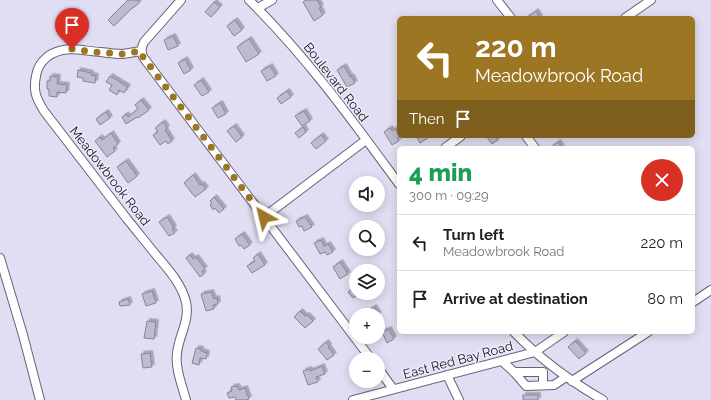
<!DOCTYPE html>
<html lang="en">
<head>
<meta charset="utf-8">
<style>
	body { margin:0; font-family:Raleway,sans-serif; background:#f6f6f6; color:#202124; height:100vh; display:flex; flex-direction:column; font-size:15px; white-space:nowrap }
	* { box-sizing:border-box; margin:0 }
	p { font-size:13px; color:#757577 }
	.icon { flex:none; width:22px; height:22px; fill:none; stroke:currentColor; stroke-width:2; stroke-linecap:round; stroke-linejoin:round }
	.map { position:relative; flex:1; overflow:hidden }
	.panel { position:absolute; left:397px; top:146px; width:298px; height:188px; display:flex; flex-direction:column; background:#fff; border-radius:6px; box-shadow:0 2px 10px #0003 }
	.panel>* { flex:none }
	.guide { position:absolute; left:397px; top:16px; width:298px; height:122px; border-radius:6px; box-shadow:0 2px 10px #0003; background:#9d7623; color:#fff; overflow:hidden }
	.controls { position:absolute; left:349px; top:176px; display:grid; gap:8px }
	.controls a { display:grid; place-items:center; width:36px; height:36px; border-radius:50%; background:#fff; box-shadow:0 2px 10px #0003; font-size:20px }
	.pin { position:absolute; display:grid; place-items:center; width:34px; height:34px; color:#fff; margin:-41px -17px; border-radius:50% 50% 50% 0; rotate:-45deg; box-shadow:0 0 4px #0007 }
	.pin .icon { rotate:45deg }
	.me { position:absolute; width:44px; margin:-22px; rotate:323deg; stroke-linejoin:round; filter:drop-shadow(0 0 3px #0008) }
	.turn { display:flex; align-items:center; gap:14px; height:84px; padding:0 12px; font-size:18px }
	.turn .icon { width:52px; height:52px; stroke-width:2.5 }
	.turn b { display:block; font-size:28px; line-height:34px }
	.then { display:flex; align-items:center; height:38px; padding:0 12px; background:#0003; gap:8px; font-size:15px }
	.round { display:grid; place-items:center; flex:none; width:42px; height:42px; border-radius:21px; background:#f6f6f6 }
	.summary { display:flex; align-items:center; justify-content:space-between; height:68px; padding:0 12px }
	h1 { font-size:24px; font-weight:800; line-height:30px; color:#1e9e55 }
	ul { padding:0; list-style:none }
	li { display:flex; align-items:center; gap:12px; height:56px; padding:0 12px; border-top:1px solid #e0e0e0 }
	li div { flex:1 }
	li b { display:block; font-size:15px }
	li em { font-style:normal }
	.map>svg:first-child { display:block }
</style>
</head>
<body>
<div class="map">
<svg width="711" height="400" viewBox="0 0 711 400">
	<defs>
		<filter id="shadow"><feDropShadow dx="2.5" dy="-2.5" stdDeviation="0" flood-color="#0004"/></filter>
	</defs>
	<rect width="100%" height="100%" fill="#e1def3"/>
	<g fill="#bebbd0" stroke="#878497" filter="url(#shadow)">
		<path d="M128,0h9l2,3 -6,5h-1l-18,18 -6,-6z"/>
		<path d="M306,0h11l4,7 -2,1 4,7 -9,6 -11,-19z"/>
		<path d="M214,2l6,5 -9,10 -6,-5z"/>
		<path d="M536,11l4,7h-14z"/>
		<path d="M235,20l7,10 -8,6 -7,-10z"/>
		<path d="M173,36l5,10 -10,4 -4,-10z"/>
		<path d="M249,39l10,15 -13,8 -9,-15z"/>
		<path d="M185,59l6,11 -7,4 -6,-11z"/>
		<path d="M270,66l6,10 -9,5 -6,-10z"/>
		<path d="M344,66l6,11 1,-1 4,7 -8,4 -10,-17z"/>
		<path d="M78,70l13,3v2l5,1 -1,7 -12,-2v-3l-6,-1z"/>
		<path d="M50,76l8,1 -1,7 10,1 -1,8 -9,-1v5l-8,-1v-7h-2v-8h3z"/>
		<path d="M110,76l18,11 -4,6 -5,-3 -2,5 -8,-5 3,-5 -6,-3z"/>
		<path d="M201,80l8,12 -7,4 -8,-11z"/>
		<path d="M287,91l4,6 -10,7 -4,-6z"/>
		<path d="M141,100l8,10 -11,8 -1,-1 -11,7 -4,-7 4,-3 2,3 10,-8 -3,-4z"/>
		<path d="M220,103l6,11 -8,4 -6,-10z"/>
		<path d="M304,111l6,10 -8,5 -7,-10z"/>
		<path d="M106,112l4,6 -10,7 -4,-6z"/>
		<path d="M163,122l4,6 -2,2 7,11 -4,3 -2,-3 -6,4 -7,-10 5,-3 -3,-4z"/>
		<path d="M234,126l8,11 -6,5 -9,-11z"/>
		<path d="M303,127l3,5 -7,6 -4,-5z"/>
		<path d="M390,128l2,3 3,-2 4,5v2h1l-3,2 2,3 -7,4 -8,-13z"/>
		<path d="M111,133l7,11 -5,4 2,3 -8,6 -12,-16 5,-4 2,3z"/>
		<path d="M321,135l5,6 -10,8 -5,-6z"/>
		<path d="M416,136h15l-11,7z"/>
		<path d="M486,136h9l3,4 -6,4z"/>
		<path d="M558,142l4,6h-12z"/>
		<path d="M126,161l11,15 -9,7 -11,-16z"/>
		<path d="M193,175l7,10 2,-1 4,5 -11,8 -11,-14z"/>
		<path d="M214,197l10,12 -5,4 -4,-5 -2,2 -3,-5 2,-1 -2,-3z"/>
		<path d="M167,217l7,11 -2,1 3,4 -6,3 -10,-14z"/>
		<path d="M305,217l7,10 -8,4 -2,-5 -3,1 -3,-6z"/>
		<path d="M242,234l8,11 -6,4 -3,-4 -2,1 -4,-7z"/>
		<path d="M321,240l3,6 4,-2 5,8 -6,3 -2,-3 -5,2 -6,-11z"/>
		<path d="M258,254l7,11 -13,8 -5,-7 8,-5 -2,-3z"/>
		<path d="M190,255l3,4 3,-2 9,12 -3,2 2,3 -4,3 -14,-19z"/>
		<path d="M340,262l8,12 -8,5 -7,-12z"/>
		<path d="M356,286v10l-3,2 -5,-6z"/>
		<path d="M152,291l4,12 -10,3 -4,-12z"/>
		<path d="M211,292l3,7 3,-1 1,6 -5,1 1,4 -8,2 -5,-17z"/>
		<path d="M128,299l2,6 -10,1 -1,-4z"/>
		<path d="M374,307l5,8h-11l-2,-3z"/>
		<path d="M300,311l5,5 2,-1 6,6 -8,7 -11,-11z"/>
		<path d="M147,321l9,1 -2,17 -10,-1z"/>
		<path d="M389,329l5,10 -7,4 -5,-11z"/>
		<path d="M575,341l11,12 -7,6 -11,-12z"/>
		<path d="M326,342l3,4 -1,1 6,8 -7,5 -9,-11z"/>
		<path d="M196,348l5,1v2l6,2 -1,6 -6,-1 -1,7 -7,-2z"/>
		<path d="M150,353l2,14 -9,1 -2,-14z"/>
		<path d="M322,366l3,8 -9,3 2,5 -10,3 -5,-14 6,-2 1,2z"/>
		<path d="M237,386l2,4 6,-2 4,11 -4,1h-9l-1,-3 -6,1 -2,-5 5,-2 -1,-4z"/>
		<rect x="523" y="395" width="15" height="5"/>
	</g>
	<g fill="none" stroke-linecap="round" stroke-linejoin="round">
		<g stroke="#666376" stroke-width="10">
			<g id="minor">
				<path d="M181,0l-37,42c-3,6 -3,9 -1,15l228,302"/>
				<path d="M249,0c57,56 103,120 150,184"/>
				<path d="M497,0l14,18"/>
				<path d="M258,8l14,-8"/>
				<path d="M625,18l26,-18"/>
				<path d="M141,51c-6,1 -12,2 -18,3 -8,0 -15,-1 -22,-2 -20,-1 -37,-8 -54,5 -6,5 -10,12 -11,19 -3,15 0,22 8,35 28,36 55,72 83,108 10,12 20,25 30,37 12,14 25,29 29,46 4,19 -7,33 -9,51 -2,15 5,32 9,47"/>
				<path d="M526,136l9,12"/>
				<path d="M445,148l16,-12"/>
				<path d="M264,217l102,-77"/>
				<path d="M0,258l23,77 17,65"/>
				<path d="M693,302l18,-12"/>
				<path d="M514,332c26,27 56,49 89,68"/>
				<path d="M502,361l12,11 12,14 28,-1 12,-8"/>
				<path d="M378,368l15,21"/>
				<path d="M514,372h29v13"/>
				<path d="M447,375l12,25"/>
				<path d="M572,381l76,-49"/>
				<path d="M353,400l182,-48 29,-20"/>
			</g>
		</g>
		<use href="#minor" stroke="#fff" stroke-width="8"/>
	</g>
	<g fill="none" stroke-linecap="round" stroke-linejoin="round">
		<path stroke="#9d7623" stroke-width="7" stroke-dasharray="0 12.6" d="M72,49l23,3 27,2 19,-3 2,6 121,160"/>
	</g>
	<g text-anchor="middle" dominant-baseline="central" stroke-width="3" stroke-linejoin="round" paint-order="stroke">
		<g font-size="13" fill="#14131a" stroke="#eeebfd">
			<text transform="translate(336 82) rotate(52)">Boulevard Road</text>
			<text transform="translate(110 176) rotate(52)">Meadowbrook Road</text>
			<text transform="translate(458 360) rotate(-15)">East Red Bay Road</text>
		</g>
	</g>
</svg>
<div class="controls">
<a><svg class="icon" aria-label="sound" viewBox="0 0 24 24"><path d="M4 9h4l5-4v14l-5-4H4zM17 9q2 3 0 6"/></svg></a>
<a><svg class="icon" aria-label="search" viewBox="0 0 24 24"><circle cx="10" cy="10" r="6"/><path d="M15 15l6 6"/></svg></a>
<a><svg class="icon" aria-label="layers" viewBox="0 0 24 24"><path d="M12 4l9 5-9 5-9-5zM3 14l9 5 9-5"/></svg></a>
<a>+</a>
<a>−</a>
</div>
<div class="pin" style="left:72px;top:49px;background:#d93025"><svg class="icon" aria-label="arrive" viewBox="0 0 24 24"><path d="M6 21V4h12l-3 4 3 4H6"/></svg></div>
<svg class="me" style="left:264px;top:217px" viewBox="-20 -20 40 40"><path d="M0-17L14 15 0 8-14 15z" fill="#9d7623" stroke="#fff" stroke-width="4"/></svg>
<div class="guide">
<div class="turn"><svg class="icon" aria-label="left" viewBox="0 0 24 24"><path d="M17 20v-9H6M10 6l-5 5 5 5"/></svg><div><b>220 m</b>Meadowbrook Road</div></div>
<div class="then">Then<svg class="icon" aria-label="arrive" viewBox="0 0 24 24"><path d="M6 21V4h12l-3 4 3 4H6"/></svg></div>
</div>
<section class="panel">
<div class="summary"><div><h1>4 min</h1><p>300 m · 09:29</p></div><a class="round" style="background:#d93025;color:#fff"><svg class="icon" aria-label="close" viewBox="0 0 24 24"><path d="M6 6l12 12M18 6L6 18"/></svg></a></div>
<ul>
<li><svg class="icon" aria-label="left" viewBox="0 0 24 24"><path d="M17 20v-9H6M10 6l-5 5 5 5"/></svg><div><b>Turn left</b><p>Meadowbrook Road</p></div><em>220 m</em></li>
<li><svg class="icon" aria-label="arrive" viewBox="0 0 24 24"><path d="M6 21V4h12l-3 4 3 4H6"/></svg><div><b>Arrive at destination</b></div><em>80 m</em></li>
</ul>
</section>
</div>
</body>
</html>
